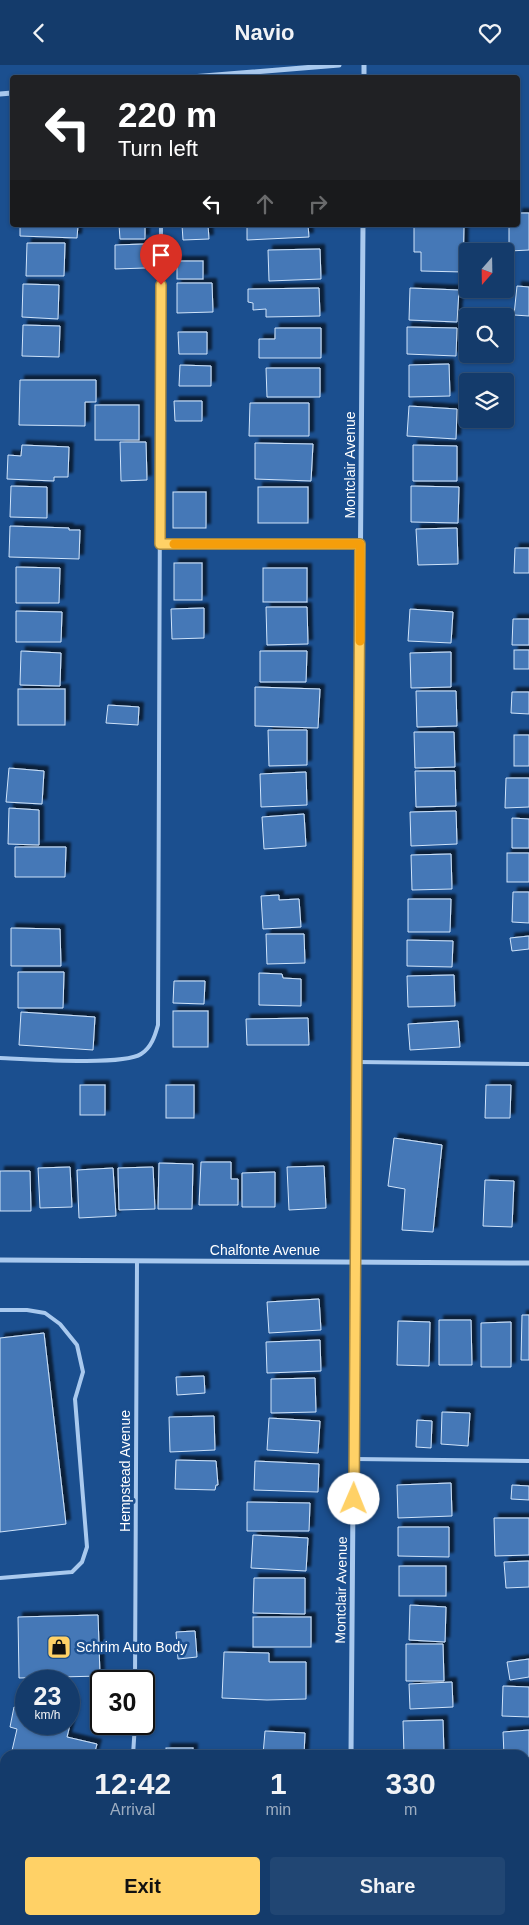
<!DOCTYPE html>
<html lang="en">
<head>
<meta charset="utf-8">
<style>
	body { margin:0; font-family:Arial,sans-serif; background:#214673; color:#f1f3f6; height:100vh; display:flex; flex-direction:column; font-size:19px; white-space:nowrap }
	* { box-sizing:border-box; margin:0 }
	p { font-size:16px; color:#9dadc1 }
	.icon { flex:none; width:28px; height:28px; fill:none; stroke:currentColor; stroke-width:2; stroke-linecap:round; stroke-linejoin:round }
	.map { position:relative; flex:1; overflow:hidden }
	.drawer { position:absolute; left:0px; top:1685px; width:530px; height:175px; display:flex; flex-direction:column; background:#143b6b; border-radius:15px 15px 0 0; box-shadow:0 1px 4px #0004,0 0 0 1px #33557e }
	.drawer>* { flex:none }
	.top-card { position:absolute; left:10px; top:10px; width:510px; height:152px; border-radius:5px; box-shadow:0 1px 4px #0004,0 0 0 1px #33557e; background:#202124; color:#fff; overflow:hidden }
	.needle { width:32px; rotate:200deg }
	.controls { position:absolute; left:459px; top:178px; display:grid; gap:10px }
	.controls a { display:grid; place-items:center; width:55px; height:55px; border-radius:5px; background:#143b6b; box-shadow:0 1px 4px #0004,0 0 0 1px #33557e; font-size:25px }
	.speed { position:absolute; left:15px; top:1605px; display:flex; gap:10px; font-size:25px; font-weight:700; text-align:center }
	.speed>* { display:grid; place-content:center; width:65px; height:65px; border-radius:50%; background:#143b6b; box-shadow:0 1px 4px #0004,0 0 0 1px #33557e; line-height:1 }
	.speed small { font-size:12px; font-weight:400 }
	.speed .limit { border:2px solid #111; border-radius:8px; background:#fff; color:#111 }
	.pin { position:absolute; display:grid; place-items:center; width:42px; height:42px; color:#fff; margin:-51px -21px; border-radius:50% 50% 50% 0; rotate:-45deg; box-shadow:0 0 5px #0007 }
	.pin .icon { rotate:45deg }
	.me { position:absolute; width:55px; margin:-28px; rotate:1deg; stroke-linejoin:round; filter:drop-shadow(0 0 4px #0008) }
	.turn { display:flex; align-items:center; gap:18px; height:105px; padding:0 25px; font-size:22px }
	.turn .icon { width:65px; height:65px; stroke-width:2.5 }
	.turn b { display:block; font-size:35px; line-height:42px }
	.lanes { display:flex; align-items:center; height:48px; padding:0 25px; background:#0003; justify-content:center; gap:25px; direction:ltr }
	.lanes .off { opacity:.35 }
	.eta { display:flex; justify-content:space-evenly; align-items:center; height:85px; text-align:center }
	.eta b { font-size:30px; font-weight:700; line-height:35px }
	.button { display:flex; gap:10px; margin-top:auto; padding:10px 25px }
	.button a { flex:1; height:58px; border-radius:5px; background:#ffd166; color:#111; font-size:20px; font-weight:700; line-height:58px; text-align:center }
	.button a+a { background:#214673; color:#f1f3f6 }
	header { display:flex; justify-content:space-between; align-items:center; height:65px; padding:0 25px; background:#143b6b; font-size:22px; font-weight:700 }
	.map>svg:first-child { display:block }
</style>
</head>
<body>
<header><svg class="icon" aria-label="back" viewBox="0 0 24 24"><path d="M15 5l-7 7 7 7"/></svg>Navio<svg class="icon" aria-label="heart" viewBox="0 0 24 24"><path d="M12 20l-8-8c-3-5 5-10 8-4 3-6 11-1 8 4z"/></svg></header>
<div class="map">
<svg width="529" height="1860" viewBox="0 0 529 1860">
	<defs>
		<filter id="shadow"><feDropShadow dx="4.5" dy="-4.5" stdDeviation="1" flood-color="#0009"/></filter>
	</defs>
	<rect width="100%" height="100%" fill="#1b4f8f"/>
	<g fill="#4478b7" stroke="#cfe3fa" filter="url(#shadow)">
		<path d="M518,148h11v37l-20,1v-26h9z"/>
		<path d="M20,160h58l-1,13 -57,-2z"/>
		<path d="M119,160h26v14h-25z"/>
		<path d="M182,160h26l1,14 -26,1z"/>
		<path d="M247,160h61l1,12 -62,3z"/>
		<path d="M414,160h50l-1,47 -42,-1v-19h-7z"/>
		<path d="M27,178h38l-1,33h-38z"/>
		<path d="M144,179l1,24 -30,1v-24z"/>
		<path d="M320,184l1,30 -52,2 -1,-31z"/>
		<rect x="177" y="196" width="26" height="18"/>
		<path d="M177,218h35l1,29 -36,1z"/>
		<path d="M23,219l36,1 -1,34 -36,-2z"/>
		<path d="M517,221l12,1v29l-15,-1z"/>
		<path d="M319,223l1,28 -54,1v-8l-13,1v-7l-5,-1v-13z"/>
		<path d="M410,223l49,2 -2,32 -48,-2z"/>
		<path d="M23,260l37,1 -1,31 -37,-1z"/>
		<path d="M407,262l50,1 -1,28 -49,-2z"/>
		<path d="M275,263h46v30h-62v-19h16z"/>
		<path d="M178,267h29v22h-28z"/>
		<path d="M449,299l1,32 -41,1v-32z"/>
		<path d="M180,300l31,1v20h-32z"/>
		<path d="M266,303h54v29h-53z"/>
		<path d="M20,315h76v22h-11v24l-66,-1z"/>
		<path d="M174,336h28v20h-27z"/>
		<path d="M250,338h59v33h-60z"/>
		<rect x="95" y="340" width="44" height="35"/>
		<path d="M409,341l48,3 -1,30 -49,-3z"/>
		<path d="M120,377h26l1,38 -26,1z"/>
		<path d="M255,378l58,1 -2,37 -56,-2z"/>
		<path d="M22,380l47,2 -1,30h-14v4l-47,-2 1,-24 13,1z"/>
		<path d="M413,380l44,1v35h-44z"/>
		<path d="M11,421l36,1v31l-37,-1z"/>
		<path d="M411,421l48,1 -1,36 -47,-1z"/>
		<rect x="258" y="422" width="50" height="36"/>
		<rect x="173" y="427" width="33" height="36"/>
		<path d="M10,461l59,2v2h11l-1,29 -70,-2z"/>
		<path d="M457,463l1,36 -40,1 -2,-36z"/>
		<path d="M515,483h14v25h-15z"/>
		<rect x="174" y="498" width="28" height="37"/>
		<path d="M16,502l44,1 -1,35h-43z"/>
		<rect x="263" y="503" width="44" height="34"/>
		<path d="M266,542h41l1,37 -41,1z"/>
		<path d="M204,543v30l-32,1 -1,-30z"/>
		<path d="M410,544l43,3 -2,31 -43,-2z"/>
		<path d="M16,546l46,1 -1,30h-45z"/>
		<path d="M513,554h16v26h-17z"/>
		<rect x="514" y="585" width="15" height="19"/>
		<path d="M21,586l40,2 -1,33 -40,-1z"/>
		<path d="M260,586h47l-1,31h-46z"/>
		<path d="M451,587v35l-40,1 -1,-35z"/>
		<path d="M255,622l65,2 -2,39 -63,-2z"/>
		<rect x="18" y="624" width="47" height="36"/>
		<path d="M416,626h40l1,35 -40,1z"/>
		<path d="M512,627h17v22l-18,-1z"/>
		<path d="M108,640l31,2 -1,18 -32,-2z"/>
		<path d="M268,665h39v35l-38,1z"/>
		<path d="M414,667h40l1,35 -40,1z"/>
		<rect x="514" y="670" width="15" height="31"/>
		<path d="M9,703l35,3 -2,33 -36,-2z"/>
		<path d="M415,706h40l1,35 -40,1z"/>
		<path d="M306,707l1,33 -46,2 -1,-33z"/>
		<path d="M506,713h23v29l-24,1z"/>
		<path d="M9,743l30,2v35l-31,-1z"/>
		<path d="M456,746l1,33 -46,2 -1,-34z"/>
		<path d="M304,749l2,32 -42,3 -2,-32z"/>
		<path d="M512,753l17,1v29h-17z"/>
		<path d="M15,782h51l-1,30h-50z"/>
		<rect x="507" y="788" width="22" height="29"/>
		<path d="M451,789l1,35 -40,1 -1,-35z"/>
		<path d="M513,827h16v31l-17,-1z"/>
		<path d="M279,830v5l20,-1 2,28 -38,2 -2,-33z"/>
		<path d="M408,834h43l-1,33h-42z"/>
		<path d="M11,863l49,1 1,37h-50z"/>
		<path d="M266,869h38l1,29 -38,1z"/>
		<path d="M529,871v13l-17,2 -2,-13z"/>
		<path d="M407,875l46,1 -1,26 -45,-1z"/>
		<path d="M18,907h46l-1,36h-45z"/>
		<path d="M259,908l23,1 1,4 18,1v27l-42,-1z"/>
		<path d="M454,910l1,31 -47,1 -1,-31z"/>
		<path d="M174,916h31l-1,23 -31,-1z"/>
		<rect x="173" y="946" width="35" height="36"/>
		<path d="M21,947l74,5 -2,33 -74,-5z"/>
		<path d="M308,953l1,27h-62l-1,-26z"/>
		<path d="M458,956l2,26 -50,3 -2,-26z"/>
		<rect x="80" y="1020" width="25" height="30"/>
		<rect x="166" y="1020" width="28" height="33"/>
		<path d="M486,1020h25l-1,33h-25z"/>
		<path d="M394,1073l48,7 -9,87 -31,-2 3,-41 -17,-3z"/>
		<path d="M201,1097h30v17h7v26h-39z"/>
		<path d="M159,1098l34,1 -1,45h-34z"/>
		<path d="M324,1101l2,42 -37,2 -2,-43z"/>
		<path d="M70,1102l2,40 -32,1 -2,-40z"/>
		<path d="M153,1102l2,42 -36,1 -1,-42z"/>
		<path d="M113,1103l3,48 -37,2 -2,-48z"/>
		<path d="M0,1106h30l1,40h-31z"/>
		<path d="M275,1107v35h-33v-34z"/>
		<path d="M485,1115l29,1 -2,46 -29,-1z"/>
		<path d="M319,1234l2,31 -52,3 -2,-31z"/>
		<path d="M522,1250h7v45h-8z"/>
		<path d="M439,1255h32l1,45h-33z"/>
		<path d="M398,1256l32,1 -1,44 -32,-1z"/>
		<path d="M511,1257v45h-30v-44z"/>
		<path d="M44,1268l22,191 -66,8v-194z"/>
		<path d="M320,1275l1,31 -54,2 -1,-31z"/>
		<path d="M204,1311l1,17 -28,2 -1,-18z"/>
		<path d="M315,1313l1,34 -45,1v-34z"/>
		<path d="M442,1347l28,1 -2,33 -27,-2z"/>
		<path d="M214,1351l1,34 -45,2 -1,-35z"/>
		<path d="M269,1353l51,3 -2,32 -51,-3z"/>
		<path d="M417,1355l15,1 -1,27 -15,-1z"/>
		<path d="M176,1395l40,1 2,24h-2l-1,5 -40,-1z"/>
		<path d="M255,1396l64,3 -1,28 -64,-2z"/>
		<path d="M451,1418l1,33 -54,2 -1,-33z"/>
		<path d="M512,1420l17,1v14l-18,-1z"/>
		<path d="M247,1437l63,1 -1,28h-62z"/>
		<path d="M494,1453h35v37l-34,1z"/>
		<path d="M398,1462h51v30l-51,-1z"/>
		<path d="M253,1470l55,3 -2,33 -55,-3z"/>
		<path d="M529,1496v26l-23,1 -2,-26z"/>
		<rect x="399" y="1501" width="47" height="30"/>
		<path d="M254,1513h51v36l-52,-1z"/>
		<path d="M410,1540l36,2 -1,35 -36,-2z"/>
		<path d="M98,1550l2,61 -81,2 -1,-61z"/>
		<rect x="253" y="1552" width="58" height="30"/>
		<path d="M195,1566l2,26 -19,2 -2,-27z"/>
		<path d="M406,1579h37l1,37h-38z"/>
		<path d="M224,1587l45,1v9h37v37l-39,1 -45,-2z"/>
		<path d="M529,1594v18l-19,3 -3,-18z"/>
		<path d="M452,1617l1,25 -43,2 -1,-25z"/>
		<path d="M503,1621l26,1v30l-27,-1z"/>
		<path d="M26,1632v27h43v-22l6,2 -8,33 30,7 -3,11h-83l6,-26 -7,-2 4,-20 9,2z"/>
		<path d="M443,1655l1,34 -40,1 -1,-34z"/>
		<path d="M529,1665v27h-4v-2h-21l-1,-23z"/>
		<path d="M265,1666l40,2 -1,22h-41z"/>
		<rect x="166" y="1683" width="27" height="7"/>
		<rect x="525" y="1699" width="4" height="20"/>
		<path d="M525,1787l4,1v21h-4z"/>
		<path d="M5,1838v17h25l-1,5h-29v-8z"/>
	</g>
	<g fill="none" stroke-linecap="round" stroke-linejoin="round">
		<g stroke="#a9c9ee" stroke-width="4">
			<path d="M160,479h200"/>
			<path d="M0,993c27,1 123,8 141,-4 10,-6 14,-18 17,-29l3,-800"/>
			<path d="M357,997l172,2"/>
			<path d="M0,1245h27l18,3 15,11 17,21 6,27 -8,27 12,148 -5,15 -10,10 -72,6"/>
			<path d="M354,1394l175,2"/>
			<path d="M135,1616l2,-420"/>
			<path d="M133,1690l2,-31"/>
		</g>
		<g stroke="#a9c9ee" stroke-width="5">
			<path d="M191,12l148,-12"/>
			<path d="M364,12v-12"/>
			<path d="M0,29l12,-1"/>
			<path d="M0,1195l529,3"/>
			<path d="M351,1690l12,-1530"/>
		</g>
		<g stroke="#a9c9ee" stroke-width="9">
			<path d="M0,1735l5,2"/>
			<path d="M347,1855l13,5"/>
		</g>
	</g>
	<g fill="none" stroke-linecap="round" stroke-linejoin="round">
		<g stroke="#a68842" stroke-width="12">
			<path id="route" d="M161,220l-1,259h200l-6,955"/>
		</g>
		<use href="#route" stroke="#ffd166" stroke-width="9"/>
		<path stroke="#f59e0b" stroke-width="9" d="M174,479h186v97"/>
	</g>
	<defs>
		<g id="shop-square" transform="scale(1.25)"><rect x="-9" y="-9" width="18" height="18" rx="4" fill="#ffd166" stroke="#1b4f8f"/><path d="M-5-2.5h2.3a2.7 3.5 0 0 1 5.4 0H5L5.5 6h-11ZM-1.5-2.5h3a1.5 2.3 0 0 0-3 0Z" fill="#111"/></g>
	</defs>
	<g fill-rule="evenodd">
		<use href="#shop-square" x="59" y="1582"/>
	</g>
	<g text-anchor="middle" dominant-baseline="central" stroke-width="5" stroke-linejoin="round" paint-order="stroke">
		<g font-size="14" fill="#fff" stroke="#1b4f8f">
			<text transform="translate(350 400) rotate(-90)">Montclair Avenue</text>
			<text x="265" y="1185">Chalfonte Avenue</text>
			<text transform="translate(125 1406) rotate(-90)">Hempstead Avenue</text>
			<text transform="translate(341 1525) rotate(-89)">Montclair Avenue</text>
		</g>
		<g font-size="14" fill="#fff" stroke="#1b4f8f" text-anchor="start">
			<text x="76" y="1582">Schrim Auto Body</text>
		</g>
	</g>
</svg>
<div class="controls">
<a><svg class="needle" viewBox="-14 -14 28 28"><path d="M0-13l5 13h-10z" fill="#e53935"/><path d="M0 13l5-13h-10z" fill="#9dadc1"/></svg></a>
<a><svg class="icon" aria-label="search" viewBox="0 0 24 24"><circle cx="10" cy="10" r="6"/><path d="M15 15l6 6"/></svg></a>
<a><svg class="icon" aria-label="layers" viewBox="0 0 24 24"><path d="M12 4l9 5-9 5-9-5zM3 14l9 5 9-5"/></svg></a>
</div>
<div class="speed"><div>23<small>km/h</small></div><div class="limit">30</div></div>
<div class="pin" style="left:161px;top:220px;background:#d93025"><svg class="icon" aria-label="arrive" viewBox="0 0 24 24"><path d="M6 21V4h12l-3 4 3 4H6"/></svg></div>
<svg class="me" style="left:354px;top:1434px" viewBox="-20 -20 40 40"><circle r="19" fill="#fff"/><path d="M0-13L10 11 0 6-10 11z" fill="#ffd166"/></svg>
<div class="top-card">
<div class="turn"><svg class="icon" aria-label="left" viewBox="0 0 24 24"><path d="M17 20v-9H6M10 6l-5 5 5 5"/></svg><div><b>220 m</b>Turn left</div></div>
<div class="lanes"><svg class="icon" aria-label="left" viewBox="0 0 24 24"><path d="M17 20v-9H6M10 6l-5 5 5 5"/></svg><svg class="icon off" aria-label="ahead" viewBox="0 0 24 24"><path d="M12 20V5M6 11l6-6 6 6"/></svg><svg class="icon off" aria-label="right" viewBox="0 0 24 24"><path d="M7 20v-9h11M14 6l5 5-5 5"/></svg></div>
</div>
<section class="drawer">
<div class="eta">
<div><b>12:42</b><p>Arrival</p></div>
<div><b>1</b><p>min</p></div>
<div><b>330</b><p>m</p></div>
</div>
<div class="button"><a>Exit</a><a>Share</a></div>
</section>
</div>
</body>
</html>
